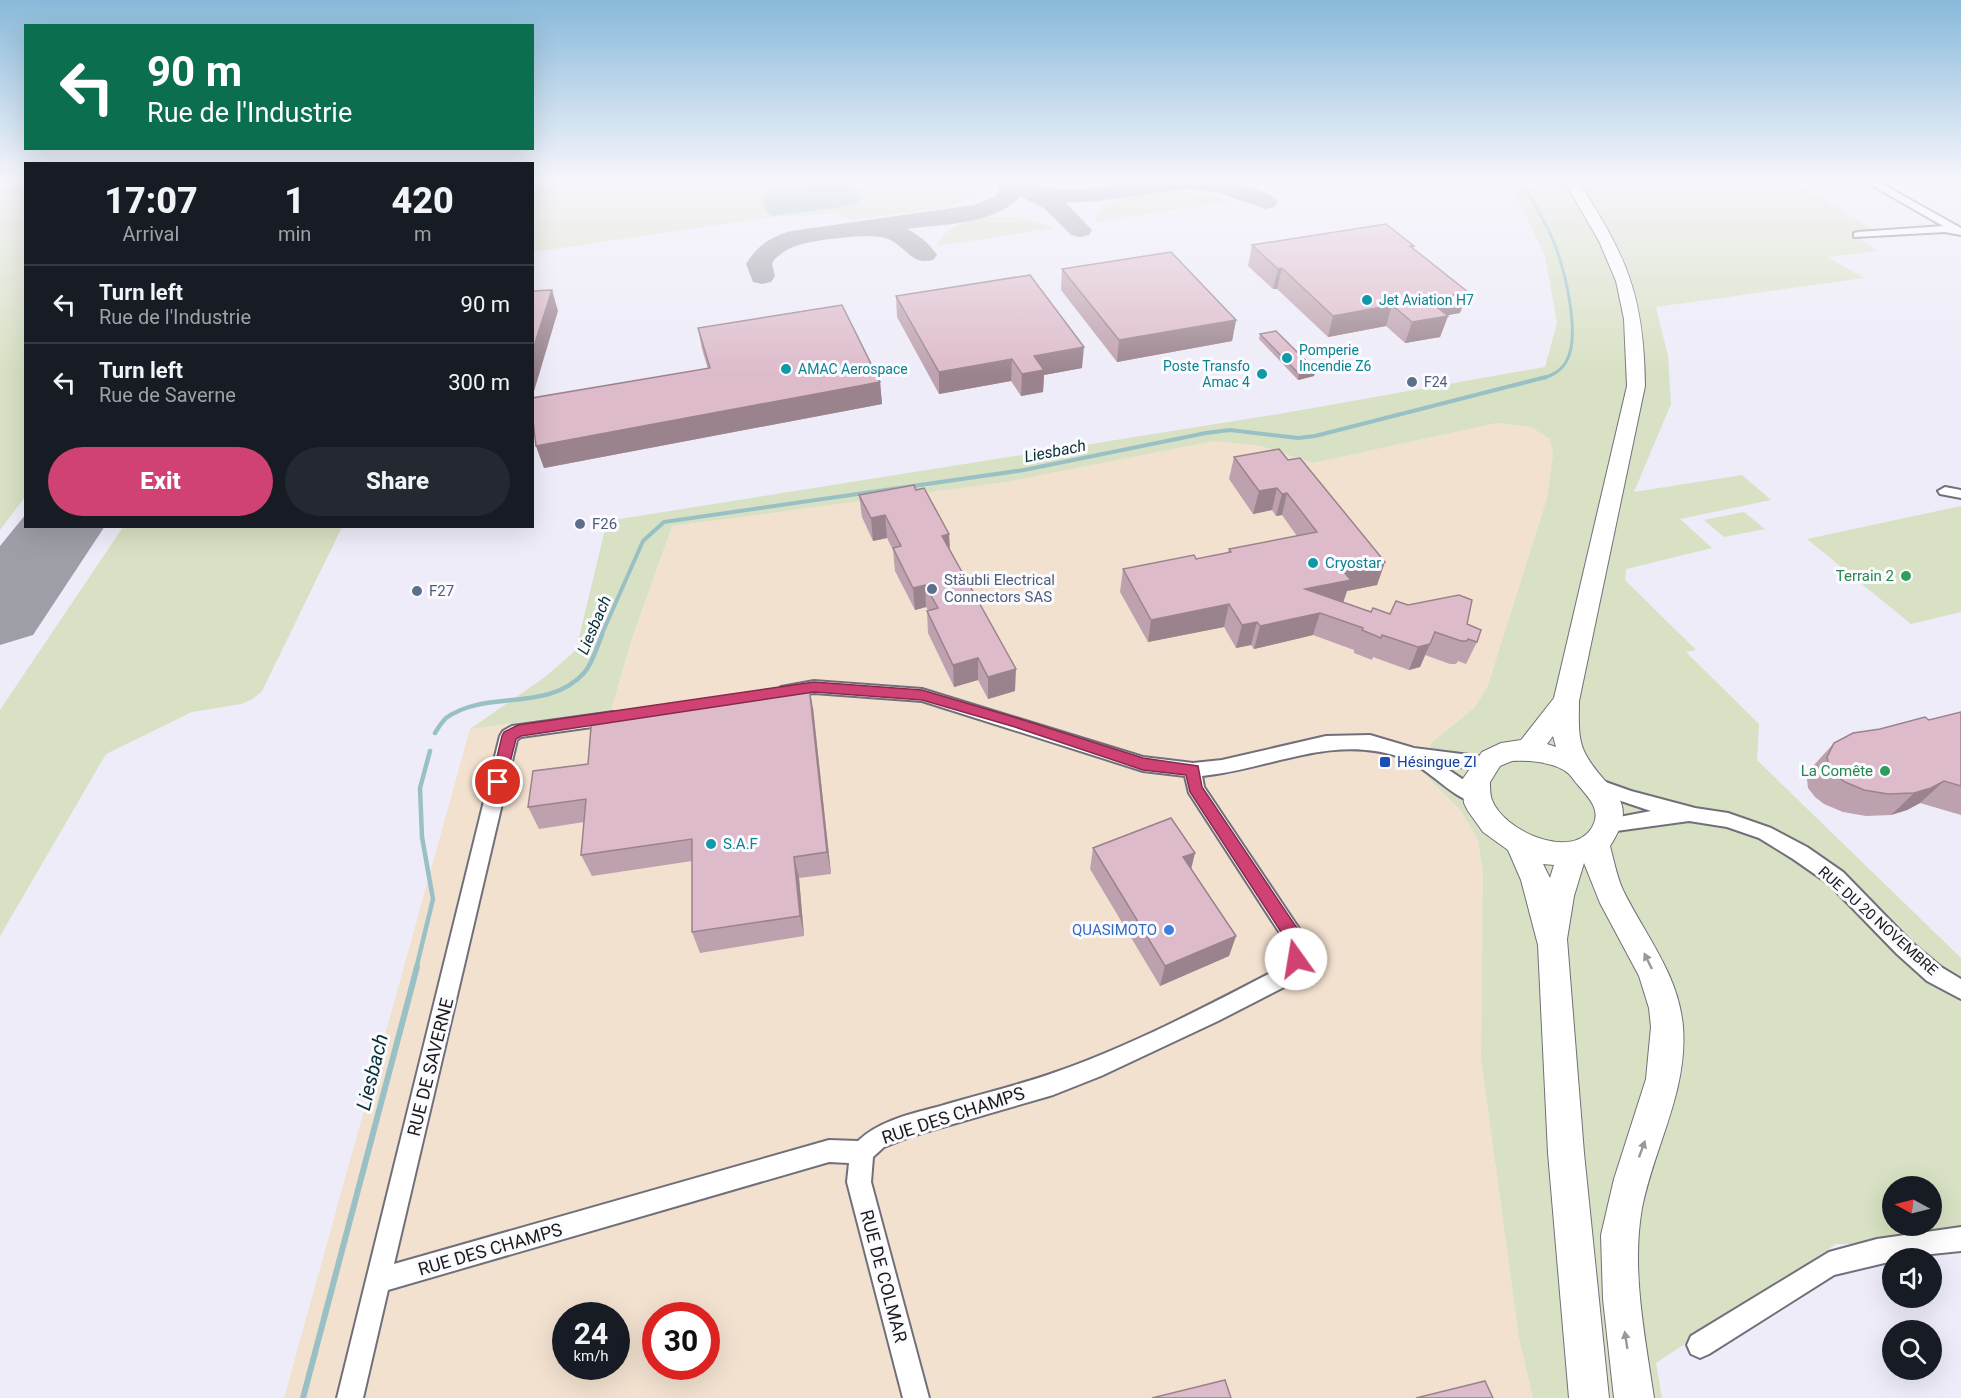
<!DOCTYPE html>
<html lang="en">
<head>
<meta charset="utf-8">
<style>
	body { margin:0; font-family:Roboto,sans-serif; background:#242831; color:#f1f3f6; height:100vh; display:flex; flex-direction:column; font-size:22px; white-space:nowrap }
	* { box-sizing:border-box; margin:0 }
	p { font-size:20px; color:#9ea1a6 }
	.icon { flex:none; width:33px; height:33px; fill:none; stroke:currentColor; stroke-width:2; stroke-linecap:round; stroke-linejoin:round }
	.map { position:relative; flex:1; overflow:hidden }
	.panel { position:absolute; left:24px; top:162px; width:510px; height:366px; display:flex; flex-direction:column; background:#171b24; border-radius:0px; box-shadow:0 6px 24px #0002 }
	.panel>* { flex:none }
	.top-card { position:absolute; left:24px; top:24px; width:510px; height:126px; border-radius:0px; box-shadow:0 6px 24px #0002; background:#0b6e4f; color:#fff; overflow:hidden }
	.needle { width:39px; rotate:277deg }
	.controls { position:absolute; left:1882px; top:1176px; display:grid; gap:12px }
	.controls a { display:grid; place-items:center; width:60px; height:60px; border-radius:50%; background:#171b24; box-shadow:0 6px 24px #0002; font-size:30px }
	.speed { position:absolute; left:552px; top:1302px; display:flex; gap:12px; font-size:30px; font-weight:700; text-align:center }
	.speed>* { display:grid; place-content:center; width:78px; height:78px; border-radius:50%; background:#171b24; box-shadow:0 6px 24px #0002; line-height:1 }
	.speed small { font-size:15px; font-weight:400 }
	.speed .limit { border:9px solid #d22; background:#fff; color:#111 }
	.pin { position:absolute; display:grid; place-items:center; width:51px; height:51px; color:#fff; margin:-26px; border:3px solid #fff; border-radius:50%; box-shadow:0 2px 6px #0007 }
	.me { position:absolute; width:66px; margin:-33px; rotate:347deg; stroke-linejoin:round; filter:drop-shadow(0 0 4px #0008) }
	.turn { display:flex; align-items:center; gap:21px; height:126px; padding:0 24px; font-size:27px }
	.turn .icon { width:78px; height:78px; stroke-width:2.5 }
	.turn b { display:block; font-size:42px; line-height:51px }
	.eta { display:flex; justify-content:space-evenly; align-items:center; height:102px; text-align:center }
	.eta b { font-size:36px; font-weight:800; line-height:42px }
	.button { display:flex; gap:12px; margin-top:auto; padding:12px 24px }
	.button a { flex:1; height:69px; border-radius:36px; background:#cf4273; color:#fff; font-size:24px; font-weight:800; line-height:69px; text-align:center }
	.button a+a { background:#242831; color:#f1f3f6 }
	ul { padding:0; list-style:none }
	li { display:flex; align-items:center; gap:18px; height:78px; padding:0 24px; border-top:2px solid #363941 }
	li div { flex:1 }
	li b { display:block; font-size:22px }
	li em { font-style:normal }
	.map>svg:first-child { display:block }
</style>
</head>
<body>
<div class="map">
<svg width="1961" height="1398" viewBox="0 0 1961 1398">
	<rect width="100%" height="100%" fill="#edecf8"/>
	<path fill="#f2e1cf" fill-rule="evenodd" d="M1497,423l34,4 19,11 3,16 -6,44 -60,190 -13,20 -43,35 -2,36 32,32 17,29 5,31 -2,187 38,280 14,60h-1249l186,-669 141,-19 20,-67 41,-117 333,-44 209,-41 47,5 52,17zM566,1316h50v50h-50zM656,1316h50v50h-50z"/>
	<g fill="#d8e1c3" fill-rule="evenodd">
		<path d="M0,179h26l-1,318 -25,33z"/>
		<path d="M532,179h456l1,1 -4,9 -9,8 -29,10 -95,13 -18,-7 -68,5 -233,34z"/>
		<path d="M1031,179h114c-38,5 -77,15 -114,0z"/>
		<path d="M1508,179h281l87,52 -22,4 24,16 -50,6 36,21 -208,29 12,49 3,48 -37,88 108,-17 29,25 -91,19 32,29 -86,21 -1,11 71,70 -10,2 73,72 -2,36 204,198v285l-125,1 -180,119 6,35h-129l-14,-60 -38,-280 2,-187 -5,-31 -17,-29 -32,-32 2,-36 43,-35 13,-20 60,-190 6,-44 -3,-15 -19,-12 -34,-4 -184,40 -52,-17 -47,-5 -208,41 -334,44 -41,116 -20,68 -141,19 75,-52 31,-27 31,-129 672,-107 266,-47 12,-44 -12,-67zM1893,1186h39v40h-39z"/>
		<path d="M1182,191l26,3 23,7 -136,21c2,-29 65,-30 87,-31z"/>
		<path d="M990,217h29l37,11 -119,18c8,-21 32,-26 53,-29z"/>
		<path d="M1961,506v106l-50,12 -104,-85z"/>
		<path d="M1744,512l21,17 -41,8 -20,-17z"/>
		<path d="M123,527h219l-80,164 -9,8 -12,5 -49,8 -86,42 -106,182v-226z"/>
	</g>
	<path fill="#99c1c5" d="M836,181l16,5 9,10 -2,6 -18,5 -69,9 -6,-5 -3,-12 5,-8z"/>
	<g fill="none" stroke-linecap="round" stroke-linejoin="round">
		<path stroke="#99c1c5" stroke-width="3" d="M1520,179c11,20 24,40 33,61 11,27 29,95 13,122 -6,10 -15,14 -26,17"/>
		<path stroke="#99c1c5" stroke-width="4" d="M601,636l42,-95 21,-19 360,-52 182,-37 24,-3 68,8 17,-2 231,-59"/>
		<g stroke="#99c1c5" stroke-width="4.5">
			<path d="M435,733c3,-5 7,-11 11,-15 40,-29 102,-5 138,-45 9,-10 13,-27 18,-38"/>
			<path d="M416,969l17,-70 -11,-62 -2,-49 10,-37"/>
		</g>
		<path stroke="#99c1c5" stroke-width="6" d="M303,1398l114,-431"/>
		<path fill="#9e9ea7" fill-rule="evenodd" d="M996,179c7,0 20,-2 27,1 18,7 24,9 44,9 63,1 126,-23 187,0 9,3 19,5 24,13l-4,5 -8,2 -47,-16 -33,-4 -89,12 -31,2 26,27 -3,5 -9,2 -9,-2 -26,-26 -25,-13c-24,29 -78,28 -113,33 12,6 22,14 30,26l-4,5c-24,6 -27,-16 -48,-22 -17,-5 -75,2 -92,9 -8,3 -14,8 -19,13l-2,4 3,12 -4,6 -9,2 -9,-2 -7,-18c11,-18 24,-27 45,-33l183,-26 20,-8 5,-6z"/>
		<path fill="#9e9ea7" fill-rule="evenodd" d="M26,514v12h79l-72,109 -33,10v-99z"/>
		<g stroke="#71707a" stroke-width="4">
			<g id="minor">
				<path d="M1861,179h12l88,49v7l-16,-3 -91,5v-4l4,-1 85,-6z"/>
				<path d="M1945,487l16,3v8l-21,-4 -2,-3z"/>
				<path d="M814,681l108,8 221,68 50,6 29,-3 104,-24 44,-1 44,13 71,9 6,2 3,5 -3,5 -6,2 -45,-7 40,27 3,5 -3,5 -6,2c-27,-9 -47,-37 -74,-46 -70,-23 -128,12 -198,19l2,11 98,146 3,6 1,20 -12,23 -76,39 -117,55 -48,19 -138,40 -31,12 -11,10 -2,25 58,216h-26l-56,-216 2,-19 -20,-1 -441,128 -25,108h-26l163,-662 3,-5 9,-5 101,-14 6,2 2,4 -2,4 -6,2 -92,13 -4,3 -123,524 435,-124 29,1c21,-20 52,-27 79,-34 39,-12 80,-21 119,-35 77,-27 151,-66 224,-104l6,-10 -1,-17 -96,-148 -4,-17 -42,-5 -221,-70 -108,-8 -27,4 -6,-2 -2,-4 2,-4z"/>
				<path d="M1597,779l34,12 64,17 33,5 43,15 36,19 36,25 68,70 30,25 20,12v20l-34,-18 -30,-27 -68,-70 -36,-25 -34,-21 -32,-11 -38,-6 -80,11 -6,-2 -3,-5 3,-5 48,-9 -60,-20 -3,-5 3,-5z"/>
				<path d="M1961,1227v24l-68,7v3l-59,14 -125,79 -9,4 -9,-4 -4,-9 4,-9 138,-84 48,-13z"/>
			</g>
		</g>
		<g stroke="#71707a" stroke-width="2">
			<path id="primary" d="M1563,179h14c49,77 67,114 68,207l-66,315c0,19 -2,38 7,54 21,38 56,42 24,91 4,15 7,31 13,44 22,45 56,85 60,137 5,64 -29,120 -41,181 -11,62 3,128 12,190h-40l-11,-99 -2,-64 13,-56 32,-100 5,-52 -2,-19 -10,-32 -39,-73 -16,-40 -10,33 -7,43 17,214 25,245h-40l-21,-245 -10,-208 -17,-65 -13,-30 -25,-18 -15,-21 -4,-8 -2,-23 20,-28 19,-9 20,-3 33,-42 73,-312 -3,-67 -8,-38 -17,-40zM1553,736l3,11 -9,-3zM1512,761c16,-1 44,1 57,13 3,3 6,8 9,11 11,13 25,26 13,44 -21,31 -87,2 -99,-29 -2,-5 -2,-13 -2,-18l10,-16zM1543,864l11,1 -4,13z"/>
		</g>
		<use href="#minor" fill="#fff" fill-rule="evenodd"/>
		<use href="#primary" fill="#fff" fill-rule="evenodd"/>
	</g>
	<g fill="#bea1ae">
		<path d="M1252,245l162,1 -1,3 55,43 -8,21 -13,2 1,1 -8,21 -35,6 -19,-17 -58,11 -51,-48h-4l-25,-23z"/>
		<path d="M1062,269l174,51 -4,21 -115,21 -56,-72z"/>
		<path d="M896,296l186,72 -38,7 -1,17 -22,4 -10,-15 -72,13 -42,-77z"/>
		<path d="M698,328l182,54 2,22 -338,64 -8,-22 172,-77 -6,-20z"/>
		<path d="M1260,334l54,42 -16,4 -39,-41z"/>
		<path d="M1234,457l54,3 97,102 -8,23 -30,6 -4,11 28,10 96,12 10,18 -11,22 -8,-3 -2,3h-6l-25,-9 -5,12 -11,3 -36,-13 -1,3 -18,-7v-3l-41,-15 -59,14 -3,-4 -15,3 -12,-21 -76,15 -28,-50 3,-23 73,-10 32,-6 1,-4 68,-13 -15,-21 -6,1 -4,-6 -19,4 -24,-35z"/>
		<path d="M916,490l33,44 1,16 65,141 -27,8 -10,-19 -24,7 -26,-54 -1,-22 1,-1 -2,-3 -11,3 -20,-39 -2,-21 -6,-12 -14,3 -11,-24 -3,-22z"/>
		<path d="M813,708l18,166 -32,4 5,58 -104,17 -8,-21v-71l-100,15 -11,-21 3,-33 -45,7 -11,-22 60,-43z"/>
		<path d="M1961,712v103l-41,-12 -13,7 -16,5 -25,1 -23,-4 -19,-8 -9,-7 -7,-9 -1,-9 7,-14 20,-22 46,-14 49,-9z"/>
		<path d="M1093,848l98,21 45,67 -7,20 -69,30 -70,-117z"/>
	</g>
	<g fill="#9b838d">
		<path d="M1282,268l-5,21h-4l5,-20z"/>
		<path d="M552,290l6,21 -26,87v-46z"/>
		<path d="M1468,292l-8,21 -40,7 7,-21z"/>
		<path d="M1392,305l-6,21 -58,11 5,-21z"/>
		<path d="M1448,316l-8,21 -35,6 7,-21z"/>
		<path d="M1236,320l-4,21 -115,21 2,-22z"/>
		<path d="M1084,347l-2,21 -38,7 -1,17 -22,4 1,-22 12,-18z"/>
		<path d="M1012,359l-1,22 -72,13v-22z"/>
		<path d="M1316,371l-2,5 -16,4 1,-6z"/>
		<path d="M880,382l2,22 -338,64 -8,-22z"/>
		<path d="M1277,488l-5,22 -19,4 6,-23z"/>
		<path d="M1287,493l-5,22 -6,1 6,-22z"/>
		<path d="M885,515l2,23 -14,3 -2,-23z"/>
		<path d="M949,534l1,23 -8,-21z"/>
		<path d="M1385,562l-8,23 -30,6 -4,12 -38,-14 38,-18z"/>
		<path d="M925,585l1,22 -11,3 -2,-22z"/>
		<path d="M1229,604l-5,23 -76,15 3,-22z"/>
		<path d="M1320,613l-7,22 -59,14 6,-23z"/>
		<path d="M1257,622l-6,23 -15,3 6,-23z"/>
		<path d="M1430,644l-10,23 -11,3 9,-23z"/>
		<path d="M978,658v22l-24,7 -1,-22z"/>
		<path d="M1016,669l-1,22 -27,8v-22z"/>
		<path d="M809,686l4,22 18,166 -4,-22z"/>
		<path d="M1944,781l-24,22 -13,7 -16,5 23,-22z"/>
		<path d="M1195,853l-5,21 -7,-17z"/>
		<path d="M794,857l5,21 5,58 -4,-20z"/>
		<path d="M1236,936l-7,20 -69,30 5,-20z"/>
	</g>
	<g fill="#ddbbca" stroke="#9b838d" stroke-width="1.5">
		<path d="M1386,224l28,22h-4l58,46 -41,7 21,17 -36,6 -20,-17 -59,11 -51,-48 -4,1 -26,-24z"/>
		<path d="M1171,252l65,68 -117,20 -57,-71z"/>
		<path d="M1030,275l54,72 -50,9 10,14 -22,4 -10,-15 -73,13 -43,-76z"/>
		<path d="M552,290l-20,62v-61z"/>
		<path d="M842,305l38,77 -344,64 -4,-34v-14l178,-30 -12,-40z"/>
		<path d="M1276,331l40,40 -17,3 -39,-40z"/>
		<path d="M1279,449l9,11 12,-2 85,104 -42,9 8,9 -46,9 66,23 2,-4 17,6 6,-13 12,4 51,-10 13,5 -5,24 14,6 -4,12 -9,-3 -1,2h-6l-26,-9 -5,12 -12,3 -36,-12 -1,3 -19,-8 1,-2 -43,-15 -60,13 -3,-4 -15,3 -13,-21 -78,16 -28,-51 71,-14 2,4 35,-7 -2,-3 88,-17 -30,-39 -5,1 -5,-6 -18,3 -25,-34z"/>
		<path d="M914,485l2,5 8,-2 25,46 -7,2 74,133 -28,8 -10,-19 -25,7 -26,-54 11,-3 -13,-23 -12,3 -20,-40 8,-2 -16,-31 -14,3 -12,-23z"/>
		<path d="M809,686l18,166 -33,5 6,59 -108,16v-93l-111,16 5,-56 -58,8 5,-36 55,-7 4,-49z"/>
		<path d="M1961,712v74l-17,-5 -13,7 -17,5 -26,1 -24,-4 -19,-8 -10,-7 -6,-9 -2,-9 7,-14 19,-10 27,-4 45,-12 4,3z"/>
		<path d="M1171,818l24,35 -12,4 53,79 -71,30 -72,-118z"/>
		<path d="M1225,1380l6,18h-79z"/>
		<path d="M1485,1381l8,17h-77z"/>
	</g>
	<defs><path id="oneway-solid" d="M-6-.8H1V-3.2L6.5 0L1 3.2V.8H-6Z" transform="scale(1.5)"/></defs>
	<g fill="#98989a">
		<use href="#oneway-solid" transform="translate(1648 961) rotate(-116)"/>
		<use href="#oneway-solid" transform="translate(1642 1149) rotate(-70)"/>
		<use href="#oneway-solid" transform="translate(1626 1340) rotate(-99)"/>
	</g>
	<linearGradient id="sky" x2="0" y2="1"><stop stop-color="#88b9da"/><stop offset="0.48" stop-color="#f7f6fc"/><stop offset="1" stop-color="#f7f6fc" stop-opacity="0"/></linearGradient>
	<rect width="1961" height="375" fill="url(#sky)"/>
	<path fill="#cf4273" stroke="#872b4b" stroke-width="1.5" d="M814,682l108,8 95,28 126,40 55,8 4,21 99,147 4,25 -3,5 -6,3 -5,-3 -4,-23 -97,-149 -4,-17 -43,-5 -128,-43 -93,-27 -108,-8 -293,44 -5,3 -12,47h-11l-2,-4 11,-46 2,-4 14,-7z"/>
	<g fill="#0f9aa8" stroke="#fbfbff" stroke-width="2">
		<circle cx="1367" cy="300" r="6"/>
		<circle cx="1287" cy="358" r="6"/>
		<circle cx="786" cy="369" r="6"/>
		<circle cx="1262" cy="374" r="6"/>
		<circle cx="1313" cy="563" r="6"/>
		<circle cx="711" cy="844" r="6"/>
	</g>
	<g fill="#5c6f8a" stroke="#fbfbff" stroke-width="2">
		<circle cx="1412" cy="382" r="6"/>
		<circle cx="580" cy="524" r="6"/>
		<circle cx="932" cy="589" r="6"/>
		<circle cx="417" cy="591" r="6"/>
	</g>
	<g fill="#2e9e5b" stroke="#fbfbff" stroke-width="2">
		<circle cx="1906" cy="576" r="6"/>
		<circle cx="1885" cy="771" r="6"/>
	</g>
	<rect fill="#1a4fb4" stroke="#fbfbff" stroke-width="2" x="1379" y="756" width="12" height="12" rx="3"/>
	<circle fill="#3f7fe0" stroke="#fbfbff" stroke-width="2" cx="1169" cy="930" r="6"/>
	<g text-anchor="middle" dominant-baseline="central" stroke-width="6" stroke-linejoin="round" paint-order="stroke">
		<g font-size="14" fill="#0d838f" stroke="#fbfbff" text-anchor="start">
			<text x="1379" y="300">Jet Aviation H7</text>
			<text x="1299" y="350">Pomperie<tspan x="1299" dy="16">Incendie Z6</tspan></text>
			<text x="1250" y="366" text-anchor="end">Poste Transfo<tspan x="1250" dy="16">Amac 4</tspan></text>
			<text x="798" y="369">AMAC Aerospace</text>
		</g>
		<g font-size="14" fill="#4e5e75" stroke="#fbfbff" text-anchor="start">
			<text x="1424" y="382">F24</text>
		</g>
		<g font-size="15" fill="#4e5e75" stroke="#fbfbff" text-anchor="start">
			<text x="592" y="524">F26</text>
			<text x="944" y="580">Stäubli Electrical<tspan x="944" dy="17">Connectors SAS</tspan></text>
			<text x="429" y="591">F27</text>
		</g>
		<g font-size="15" fill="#0d838f" stroke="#fbfbff" text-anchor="start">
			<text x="1325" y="563">Cryostar</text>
			<text x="723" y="844">S.A.F</text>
		</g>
		<g font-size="15" fill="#27864d" stroke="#fbfbff" text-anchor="end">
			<text x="1894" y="576">Terrain 2</text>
			<text x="1873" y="771">La Comête</text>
		</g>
		<g font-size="15" fill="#164399" stroke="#fbfbff" text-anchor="start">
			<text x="1397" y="762">Hésingue ZI</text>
		</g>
		<g font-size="15" fill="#1b1b1f" stroke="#fbfbff">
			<text transform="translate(1878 921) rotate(42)">RUE DU 20 NOVEMBRE</text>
		</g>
		<g font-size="15" fill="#366cbe" stroke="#fbfbff" text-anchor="end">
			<text x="1157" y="930">QUASIMOTO</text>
		</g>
		<g font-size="16" font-style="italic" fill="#073034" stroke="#fbfbff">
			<text transform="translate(1055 451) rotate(-11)">Liesbach</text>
			<text transform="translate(594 625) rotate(-67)">Liesbach</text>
		</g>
		<g font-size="18" fill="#1b1b1f" stroke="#fbfbff">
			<text transform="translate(430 1067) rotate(-76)">RUE DE SAVERNE</text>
			<text transform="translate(953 1115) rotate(-18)">RUE DES CHAMPS</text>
			<text transform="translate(490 1249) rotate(-16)">RUE DES CHAMPS</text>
			<text transform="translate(884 1276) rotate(75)">RUE DE COLMAR</text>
		</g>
		<g font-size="20" font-style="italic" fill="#073034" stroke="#fbfbff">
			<text transform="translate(372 1072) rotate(-76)">Liesbach</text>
		</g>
	</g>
</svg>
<div class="controls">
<a><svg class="needle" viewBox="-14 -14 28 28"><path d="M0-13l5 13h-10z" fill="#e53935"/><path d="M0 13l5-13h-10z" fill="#9ea1a6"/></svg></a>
<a><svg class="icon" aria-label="sound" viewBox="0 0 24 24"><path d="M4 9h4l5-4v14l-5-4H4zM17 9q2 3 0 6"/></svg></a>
<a><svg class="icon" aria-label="search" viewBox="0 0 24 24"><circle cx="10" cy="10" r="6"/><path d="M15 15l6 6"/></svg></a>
</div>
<div class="speed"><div>24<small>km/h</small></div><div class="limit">30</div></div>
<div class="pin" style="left:498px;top:782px;background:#d93025"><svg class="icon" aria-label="arrive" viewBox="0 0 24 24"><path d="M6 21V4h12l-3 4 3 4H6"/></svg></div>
<svg class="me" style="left:1296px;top:959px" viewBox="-20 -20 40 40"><circle r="19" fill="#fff"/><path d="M0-13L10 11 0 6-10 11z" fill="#cf4273"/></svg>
<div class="top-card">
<div class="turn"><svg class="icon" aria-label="left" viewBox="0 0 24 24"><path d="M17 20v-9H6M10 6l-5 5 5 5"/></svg><div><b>90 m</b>Rue de l'Industrie</div></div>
</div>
<section class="panel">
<div class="eta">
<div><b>17:07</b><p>Arrival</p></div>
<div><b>1</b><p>min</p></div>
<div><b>420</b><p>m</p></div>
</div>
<ul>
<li><svg class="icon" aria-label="left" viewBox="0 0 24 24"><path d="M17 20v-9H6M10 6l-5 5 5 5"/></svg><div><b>Turn left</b><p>Rue de l'Industrie</p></div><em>90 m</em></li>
<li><svg class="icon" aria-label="left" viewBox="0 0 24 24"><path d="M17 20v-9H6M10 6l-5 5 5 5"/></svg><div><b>Turn left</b><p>Rue de Saverne</p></div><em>300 m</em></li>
</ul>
<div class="button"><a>Exit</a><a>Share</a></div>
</section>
</div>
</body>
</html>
